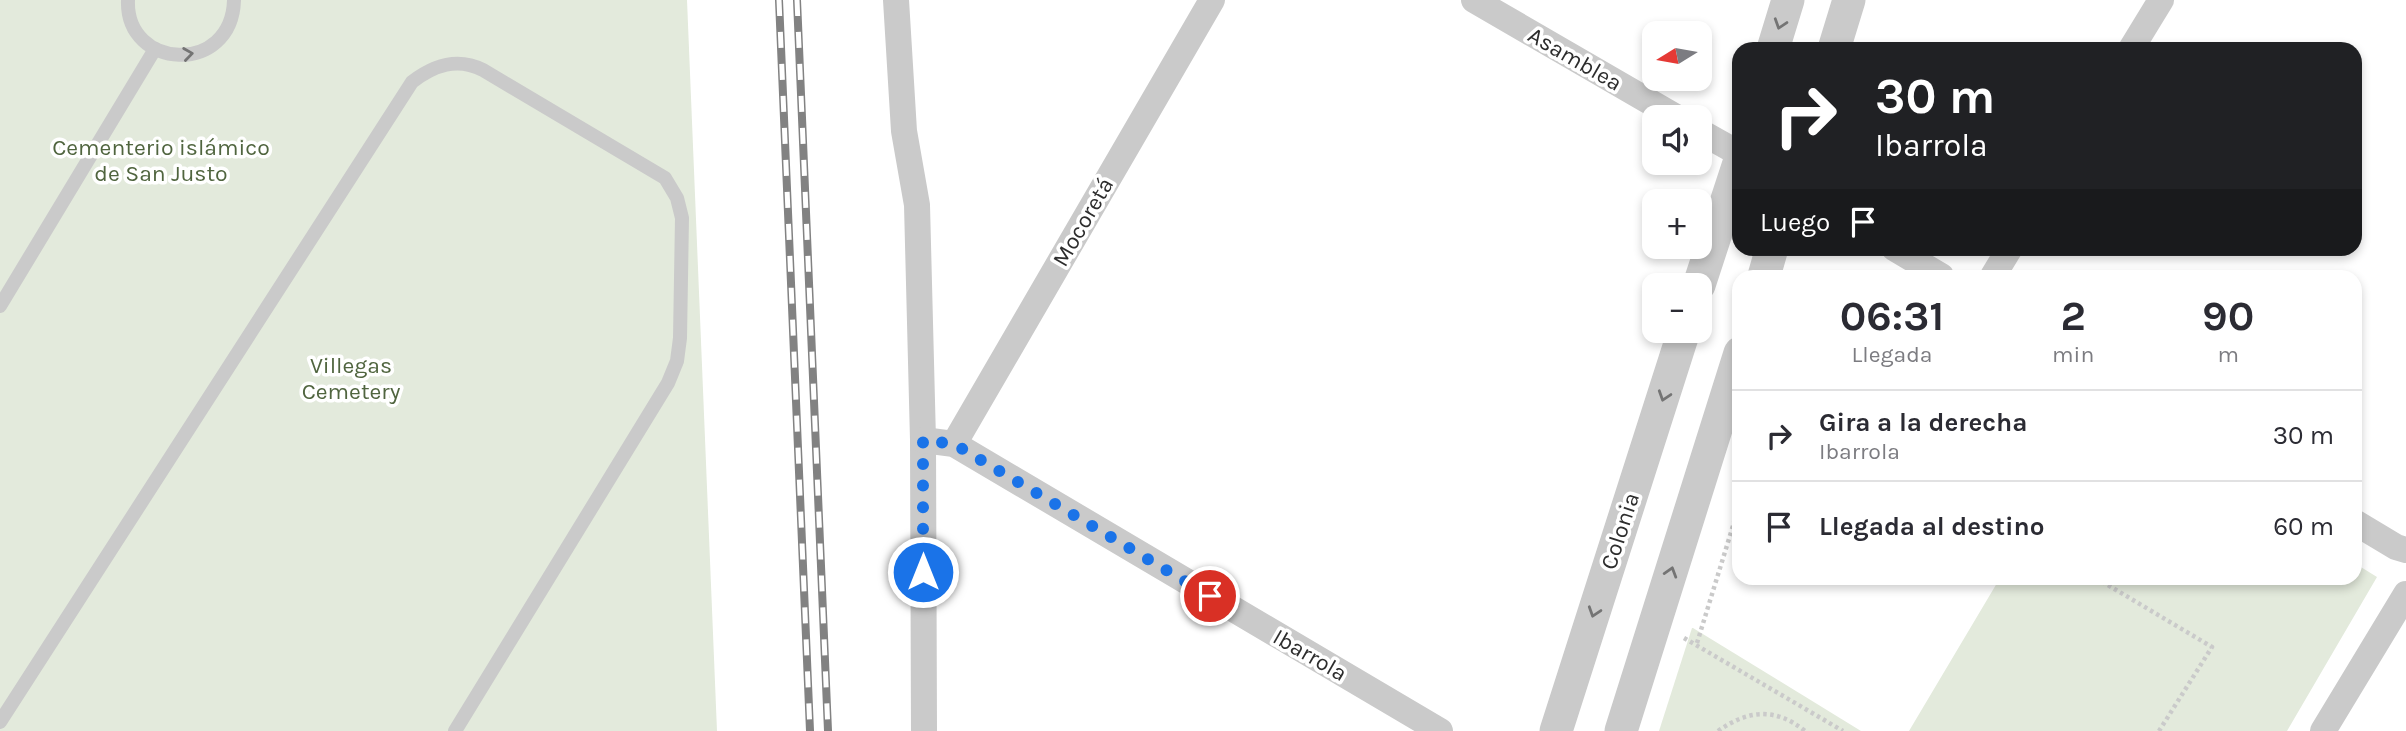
<!DOCTYPE html>
<html lang="es">
<head>
<meta charset="utf-8">
<style>
	body { margin:0; font-family:Karla,sans-serif; background:#f7f7f7; color:#2b2b33; height:100vh; display:flex; flex-direction:column; font-size:26px; white-space:nowrap }
	* { box-sizing:border-box; margin:0 }
	p { font-size:23px; color:#7c7c81 }
	.icon { flex:none; width:38px; height:38px; fill:none; stroke:currentColor; stroke-width:2; stroke-linecap:round; stroke-linejoin:round }
	.map { position:relative; flex:1; overflow:hidden }
	.details { position:absolute; left:1732px; top:270px; width:630px; height:315px; display:flex; flex-direction:column; background:#fff; border-radius:21px; box-shadow:0 4px 10px #0003 }
	.details>* { flex:none }
	.top-card { position:absolute; left:1732px; top:42px; width:630px; height:214px; border-radius:21px; box-shadow:0 4px 10px #0003; background:#202124; color:#fff; overflow:hidden }
	.needle { width:46px; rotate:259deg }
	.controls { position:absolute; left:1642px; top:21px; display:grid; gap:14px }
	.controls a { display:grid; place-items:center; width:70px; height:70px; border-radius:14px; background:#fff; box-shadow:0 4px 10px #0003; font-size:35px }
	.pin { position:absolute; display:grid; place-items:center; width:60px; height:60px; color:#fff; margin:-30px; border:4px solid #fff; border-radius:50%; box-shadow:0 2px 7px #0007 }
	.me { position:absolute; width:77px; margin:-38px; rotate:0deg; stroke-linejoin:round; filter:drop-shadow(0 0 5px #0008) }
	.turn { display:flex; align-items:center; gap:24px; height:147px; padding:0 28px; font-size:32px }
	.turn .icon { width:91px; height:91px; stroke-width:2.5 }
	.turn b { display:block; font-size:49px; line-height:60px }
	.then { display:flex; align-items:center; height:66px; padding:0 28px; background:#0003; gap:14px; font-size:26px }
	.eta { display:flex; justify-content:space-evenly; align-items:center; height:119px; text-align:center }
	.eta b { font-size:42px; font-weight:700; line-height:49px }
	ul { padding:0; list-style:none }
	li { display:flex; align-items:center; gap:21px; height:91px; padding:0 28px; border-top:2px solid #e1e1e2 }
	li div { flex:1 }
	li b { display:block; font-size:26px }
	li em { font-style:normal }
	.map>svg:first-child { display:block }
</style>
</head>
<body>
<div class="map">
<svg width="2406" height="731" viewBox="0 0 2406 731">
	<rect width="100%" height="100%" fill="#fff"/>
	<g fill="#e3eadc">
		<path d="M0,0h687l30,731h-717z"/>
		<path d="M2356,564l21,13 -90,154h-378l91,-153h356z"/>
		<path d="M1692,628h1l168,103h-202z"/>
	</g>
	<g fill="none" stroke-linecap="round" stroke-linejoin="round">
		<g stroke="#cacaca" stroke-width="4.5" stroke-dasharray="3.5 3.5" stroke-linecap="butt">
			<path d="M2096,578l116,69 -53,84"/>
			<path d="M1684,638l159,93"/>
			<path d="M1697,643l43,-140"/>
			<path d="M1718,731c30,-21 57,-24 87,0"/>
		</g>
		<g stroke="#cacaca" stroke-width="14">
			<path d="M128,0c-3,70 104,76 106,0"/>
			<path d="M0,306l155,-257"/>
			<path d="M0,722l412,-640c22,-17 45,-25 71,-12l182,108 12,20 5,20 -2,120 -3,23 -9,22 -213,348"/>
		</g>
		<g stroke="#cacaca" stroke-width="26">
			<path d="M896,0l8,131 13,74 6,235 1,291"/>
			<path d="M1474,0l202,117"/>
			<path d="M2131,49l30,-49"/>
			<path d="M1699,131l41,23"/>
			<path d="M1894,248l47,28"/>
			<path d="M1993,276l17,-28"/>
			<path d="M923,440l31,4 486,287"/>
			<path d="M954,444l258,-444"/>
			<path d="M2356,523l40,24 10,3"/>
			<path d="M2323,731l83,-137"/>
		</g>
		<g stroke="#cacaca" stroke-width="33">
			<path d="M1773,49l15,-49"/>
			<path d="M1834,49l15,-49"/>
			<path d="M1764,276l8,-28"/>
			<path d="M1699,285l41,-125"/>
			<path d="M1556,731l128,-400"/>
			<path d="M1621,731l119,-378"/>
		</g>
		<g stroke="#828282" stroke-width="8">
			<g id="rail">
				<path d="M779,0l31,731"/>
				<path d="M797,0l31,731"/>
			</g>
		</g>
		<use href="#rail" stroke="#fff" stroke-width="5" stroke-dasharray="16" stroke-linecap="butt"/>
	</g>
	<defs><path id="oneway-chevron" d="M-2-3.5L2.5 0L-2 3.5" fill="none" stroke-width="1.6" stroke-linecap="round" stroke-linejoin="round" transform="scale(1.75)"/></defs>
	<g stroke="#747474">
		<use href="#oneway-chevron" transform="translate(1780 24) rotate(108)"/>
		<use href="#oneway-chevron" transform="translate(188 54) rotate(-8)"/>
		<use href="#oneway-chevron" transform="translate(1664 396) rotate(108)"/>
		<use href="#oneway-chevron" transform="translate(1671 572) rotate(-73)"/>
		<use href="#oneway-chevron" transform="translate(1594 612) rotate(108)"/>
	</g>
	<g fill="none" stroke-linecap="round" stroke-linejoin="round">
		<path stroke="#1a73e8" stroke-width="12" stroke-dasharray="0 21.6" d="M923,572v-132l31,4 256,152"/>
	</g>
	<g text-anchor="middle" dominant-baseline="central" stroke-width="7" stroke-linejoin="round" paint-order="stroke">
		<g font-size="23" fill="#2d2d2d" stroke="#fff">
			<text transform="translate(1575 59) rotate(30)">Asamblea</text>
			<text transform="translate(1083 222) rotate(-60)">Mocoretá</text>
			<text transform="translate(1620 531) rotate(-72)">Colonia</text>
			<text transform="translate(1310 655) rotate(30)">Ibarrola</text>
		</g>
		<g font-size="23" fill="#50653f" stroke="#fff">
			<text x="161" y="147">Cementerio islámico<tspan x="161" dy="26">de San Justo</tspan></text>
			<text x="351" y="365">Villegas<tspan x="351" dy="26">Cemetery</tspan></text>
		</g>
	</g>
</svg>
<div class="controls">
<a><svg class="needle" viewBox="-14 -14 28 28"><path d="M0-13l5 13h-10z" fill="#e53935"/><path d="M0 13l5-13h-10z" fill="#7c7c81"/></svg></a>
<a><svg class="icon" aria-label="sound" viewBox="0 0 24 24"><path d="M4 9h4l5-4v14l-5-4H4zM17 9q2 3 0 6"/></svg></a>
<a>+</a>
<a>−</a>
</div>
<div class="pin" style="left:1210px;top:596px;background:#d93025"><svg class="icon" aria-label="arrive" viewBox="0 0 24 24"><path d="M6 21V4h12l-3 4 3 4H6"/></svg></div>
<svg class="me" style="left:923px;top:572px" viewBox="-20 -20 40 40"><circle r="17" fill="#1a73e8" stroke="#fff" stroke-width="3"/><path d="M0-11L8 9 0 5-8 9z" fill="#fff"/></svg>
<div class="top-card">
<div class="turn"><svg class="icon" aria-label="right" viewBox="0 0 24 24"><path d="M7 20v-9h11M14 6l5 5-5 5"/></svg><div><b>30 m</b>Ibarrola</div></div>
<div class="then">Luego<svg class="icon" aria-label="arrive" viewBox="0 0 24 24"><path d="M6 21V4h12l-3 4 3 4H6"/></svg></div>
</div>
<section class="details">
<div class="eta">
<div><b>06:31</b><p>Llegada</p></div>
<div><b>2</b><p>min</p></div>
<div><b>90</b><p>m</p></div>
</div>
<ul>
<li><svg class="icon" aria-label="right" viewBox="0 0 24 24"><path d="M7 20v-9h11M14 6l5 5-5 5"/></svg><div><b>Gira a la derecha</b><p>Ibarrola</p></div><em>30 m</em></li>
<li><svg class="icon" aria-label="arrive" viewBox="0 0 24 24"><path d="M6 21V4h12l-3 4 3 4H6"/></svg><div><b>Llegada al destino</b></div><em>60 m</em></li>
</ul>
</section>
</div>
</body>
</html>
